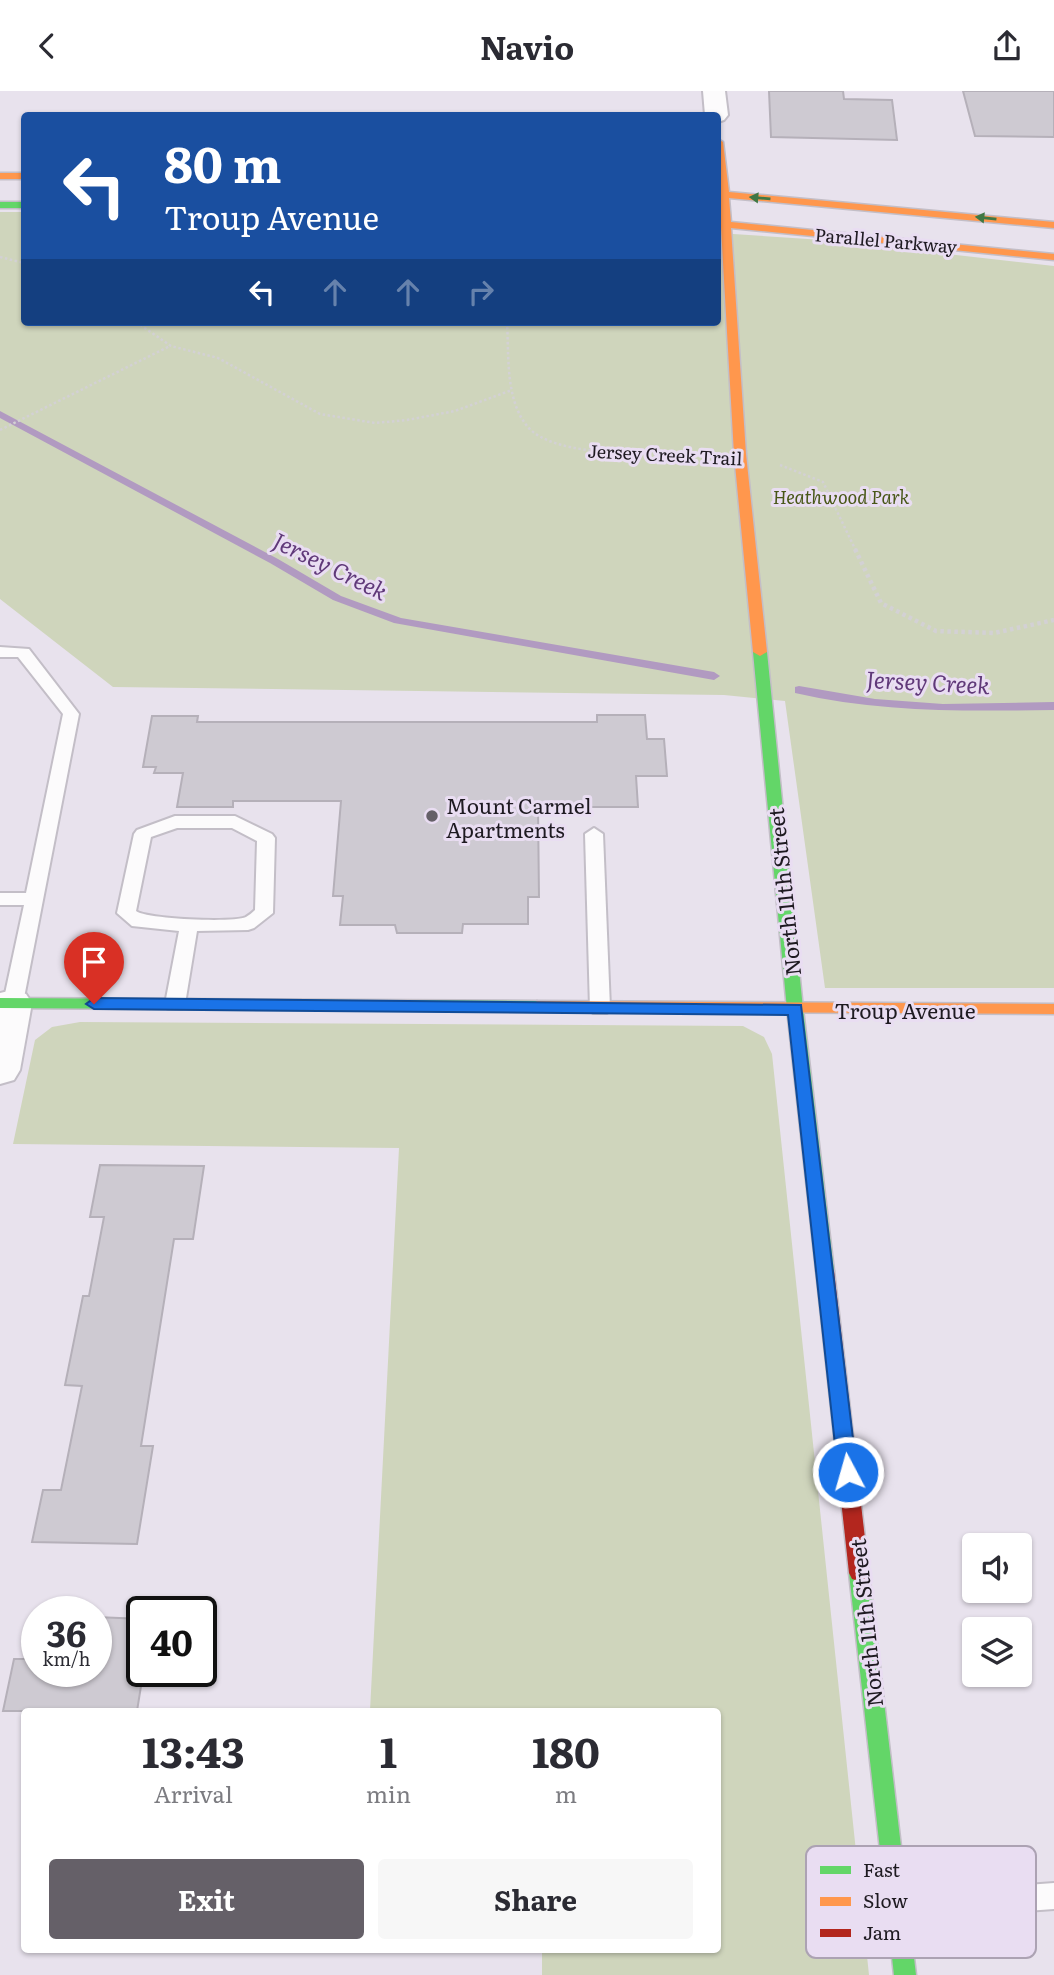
<!DOCTYPE html>
<html lang="en">
<head>
<meta charset="utf-8">
<style>
	body { margin:0; font-family:Literata,serif; background:#f7f7f7; color:#2b2b33; height:100vh; display:flex; flex-direction:column; font-size:26px; white-space:nowrap }
	* { box-sizing:border-box; margin:0 }
	p { font-size:23px; color:#7c7c81 }
	.icon { flex:none; width:38px; height:38px; fill:none; stroke:currentColor; stroke-width:2; stroke-linecap:round; stroke-linejoin:round }
	.map { position:relative; flex:1; overflow:hidden }
	.panel { position:absolute; left:21px; top:1617px; width:700px; height:245px; display:flex; flex-direction:column; background:#fff; border-radius:7px; box-shadow:0 2px 5px #0004 }
	.panel>* { flex:none }
	.guide { position:absolute; left:21px; top:21px; width:700px; height:214px; border-radius:7px; box-shadow:0 2px 5px #0004; background:#1a4fa0; color:#fff; overflow:hidden }
	.tools { position:absolute; left:962px; top:1442px; display:grid; gap:14px }
	.tools a { display:grid; place-items:center; width:70px; height:70px; border-radius:7px; background:#fff; box-shadow:0 2px 5px #0004; font-size:35px }
	.speed { position:absolute; left:21px; top:1505px; display:flex; gap:14px; font-size:35px; font-weight:700; text-align:center }
	.speed>* { display:grid; place-content:center; width:91px; height:91px; border-radius:50%; background:#fff; box-shadow:0 2px 5px #0004; line-height:1 }
	.speed small { font-size:18px; font-weight:400 }
	.speed .limit { border:4px solid #111; border-radius:10px; background:#fff; color:#111 }
	.pin { position:absolute; display:grid; place-items:center; width:60px; height:60px; color:#fff; margin:-72px -30px; border-radius:50% 50% 50% 0; rotate:-45deg; box-shadow:0 0 7px #0007 }
	.pin .icon { rotate:45deg }
	.me { position:absolute; width:77px; margin:-38px; rotate:354deg; stroke-linejoin:round; filter:drop-shadow(0 0 5px #0008) }
	.turn { display:flex; align-items:center; gap:24px; height:147px; padding:0 28px; font-size:32px }
	.turn .icon { width:91px; height:91px; stroke-width:2.5 }
	.turn b { display:block; font-size:49px; line-height:60px }
	.lanes { display:flex; align-items:center; height:66px; padding:0 28px; background:#0003; justify-content:center; gap:35px; direction:ltr }
	.lanes .off { opacity:.35 }
	.eta { display:flex; justify-content:space-evenly; align-items:center; height:119px; text-align:center }
	.eta b { font-size:42px; font-weight:700; line-height:49px }
	.cta { display:flex; gap:14px; margin-top:auto; padding:14px 28px }
	.cta a { flex:1; height:80px; border-radius:7px; background:#656068; color:#fff; font-size:28px; font-weight:700; line-height:80px; text-align:center }
	.cta a+a { background:#f7f7f7; color:#2b2b33 }
	header { display:flex; justify-content:space-between; align-items:center; height:91px; padding:0 28px; background:#fff; font-size:32px; font-weight:700 }
	.map>svg:first-child { display:block }
</style>
</head>
<body>
<header><svg class="icon" aria-label="back" viewBox="0 0 24 24"><path d="M15 5l-7 7 7 7"/></svg>Navio<svg class="icon" aria-label="share" viewBox="0 0 24 24"><path d="M12 15V3M7 8l5-5 5 5M5 13v7h14v-7"/></svg></header>
<div class="map">
<svg width="1054" height="1884" viewBox="0 0 1054 1884">
	<rect width="100%" height="100%" fill="#e8e2ed"/>
	<g fill="#cfd5bc">
		<path d="M0,121h24v110h694v-89l105,7 231,26v722h-229l-40,-287 -61,-6 -611,-8 -113,-88z"/>
		<path d="M80,931l663,4 21,11 8,17 97,921h-327v-25l176,-1v-238h-348l29,-563 -386,-4 22,-104 17,-13z"/>
	</g>
	<g fill="none" stroke-linecap="round" stroke-linejoin="round">
		<g fill="#b19ac1" fill-rule="evenodd">
			<path d="M0,320l278,148 63,37 60,22 313,54 6,4 -6,4 -320,-57 -61,-23 -63,-37 -270,-145z"/>
			<path d="M799,595l76,13 68,5 111,-2v8c-87,1 -173,3 -259,-17v-6z"/>
		</g>
	</g>
	<g fill="#cecad2" stroke="#b5b0b9" stroke-width="2">
		<path d="M769,0h74l1,8 48,1 5,40 -126,-3z"/>
		<path d="M963,0h91v46l-79,-1z"/>
		<path d="M597,624h48l2,24h17l3,37h-31l2,31h-100l1,90h-11v27h-65l-1,9h-65l-2,-8h-55l3,-29h-10l8,-95h-108v6h-56l6,-34h-29l2,-6h-13l9,-51h46l-1,6h400z"/>
		<path d="M100,1074l104,1 -11,73h-19l-33,207h12l-16,98 -105,-2 11,-52h18l21,-104 -17,-1 18,-89h6l15,-79h-14z"/>
		<path d="M96,1526l46,2v61l-5,31h-134l11,-52h19l4,-16v28h59z"/>
	</g>
	<g fill="none" stroke-linecap="round" stroke-linejoin="round">
		<g stroke="#c3bec7" stroke-width="4">
			<g id="lane">
				<path d="M0,556l29,2 50,65 -56,289 -3,5h-14l-3,-5 21,-98h-24v-12h26l37,-179 -45,-57h-18z"/>
				<path d="M175,725h60l37,18 3,4 -2,75 -19,15 -6,2 -51,1 -12,73 -3,5h-14l-3,-5 14,-73 -47,-5 -15,-13 17,-79 3,-4zM177,737h55l25,13 -2,69c-3,3 -6,5 -9,7 -13,6 -100,2 -110,-6l15,-74z"/>
				<path d="M594,737l9,6 7,174 -3,5h-14l-3,-5 -5,-174z"/>
				<path d="M1054,1792v26l-156,11 -9,-4 -4,-9 4,-9 9,-4z"/>
			</g>
		</g>
		<g stroke="#c3bec7" stroke-width="4">
			<g id="street">
				<path d="M703,0h22l3,24 -4,5 -6,2v-7h-13z"/>
				<path d="M13,899l13,4 6,9 -12,67 -6,10 -14,4v-91z"/>
			</g>
		</g>
		<g stroke="#c3bec7" stroke-width="3">
			<g id="fast">
				<rect x="0" y="111" width="24" height="6"/>
				<path d="M760,557l7,4 36,357 31,262 -3,5 -6,2 -6,-2 -3,-5 -29,-262 -34,-357z"/>
				<path d="M0,907l537,3 8,5 -8,5 -537,-3z"/>
				<path d="M859,1474l7,2 3,6 47,402h-22l-45,-402 3,-6z"/>
			</g>
		</g>
		<g stroke="#c3bec7" stroke-width="3">
			<g id="slow">
				<path d="M718,48l5,3 6,50 325,30v6l-325,-30 2,24 323,32v6l-323,-32 15,226 21,198 -7,4 -7,-4 -19,-198 -13,-227h-3v-6h2l-2,-24z"/>
				<rect x="0" y="82" width="24" height="6"/>
				<path d="M537,910l517,3v10l-517,-3 -8,-5z"/>
			</g>
		</g>
		<g stroke="#c3bec7" stroke-width="3">
			<path id="jam" d="M825,1173l6,2 3,5 35,302 -3,6 -7,2 -7,-2 -3,-6 -33,-302 3,-5z"/>
		</g>
		<g stroke="#d3d1d4" stroke-width="2.5" stroke-dasharray="2.5 2.5" stroke-linecap="butt">
			<path d="M0,166l24,6"/>
			<path d="M136,231l35,24 47,12 102,56 55,9 32,-3 48,-9 57,-21"/>
			<path d="M507,231c2,32 -2,77 20,104 27,34 135,27 176,27"/>
			<path d="M0,339l170,-84"/>
			<path d="M780,374l43,17 33,69"/>
		</g>
		<path stroke="#d3d1d4" stroke-width="4.5" stroke-dasharray="3.5 3.5" stroke-linecap="butt" d="M855,458l26,54 55,28 58,2 60,-13"/>
		<use href="#lane" fill="#fcfbfc" fill-rule="evenodd"/>
		<use href="#street" fill="#fcfbfc" fill-rule="evenodd"/>
		<use href="#fast" fill="#63d668" fill-rule="evenodd"/>
		<use href="#slow" fill="#ff974d" fill-rule="evenodd"/>
		<use href="#jam" fill="#b3261e" fill-rule="evenodd"/>
	</g>
	<defs><path id="oneway-solid" d="M-6-.8H1V-3.2L6.5 0L1 3.2V.8H-6Z" transform="scale(1.75)"/></defs>
	<g fill="#407844">
		<use href="#oneway-solid" transform="translate(760 107) rotate(-175)"/>
		<use href="#oneway-solid" transform="translate(986 127) rotate(-174)"/>
	</g>
	<path fill="#1a73e8" stroke="#114b97" stroke-width="2" d="M94,907l707,7 56,467 -3,6 -6,2 -7,-2 -3,-6 -50,-457 -694,-6 -8,-5z"/>
	<circle fill="#656068" stroke="#e9ddf2" stroke-width="2.5" cx="432" cy="725" r="7"/>
	<g text-anchor="middle" dominant-baseline="central" stroke-width="6" stroke-linejoin="round" paint-order="stroke">
		<g font-size="18" fill="#1e1a21" stroke="#e9ddf2">
			<text transform="translate(886 149) rotate(5)">Parallel Parkway</text>
			<text transform="translate(665 363) rotate(3)">Jersey Creek Trail</text>
		</g>
		<g font-size="18" font-style="italic" fill="#485717" stroke="#e9ddf2">
			<text x="841" y="405">Heathwood Park</text>
		</g>
		<g font-size="21" fill="#1e1a21" stroke="#e9ddf2" text-anchor="start">
			<text x="446" y="713">Mount Carmel<tspan x="446" dy="24">Apartments</tspan></text>
		</g>
		<g font-size="21" fill="#1e1a21" stroke="#e9ddf2">
			<text transform="translate(783 801) rotate(-96)">North 11th Street</text>
			<text x="905" y="918">Troup Avenue</text>
			<text transform="translate(865 1532) rotate(-96)">North 11th Street</text>
		</g>
		<g font-size="23" font-style="italic" fill="#603979" stroke="#e9ddf2">
			<text transform="translate(331 474) rotate(26)">Jersey Creek</text>
			<text transform="translate(928 590) rotate(3)">Jersey Creek</text>
		</g>
	</g>
	<rect x="806" y="1755" width="230" height="112" rx="10" fill="#e9ddf2" stroke="#aca2b3" stroke-width="2"/>
	<rect x="820" y="1775" width="31" height="8" fill="#63d668"/>
	<rect x="820" y="1806" width="31" height="9" fill="#ff974d"/>
	<rect x="820" y="1838" width="31" height="8" fill="#b3261e"/>
	<g font-size="19" fill="#1e1a21">
		<text x="863" y="1786">Fast</text>
		<text x="863" y="1817">Slow</text>
		<text x="863" y="1849">Jam</text>
	</g>
</svg>
<div class="tools">
<a><svg class="icon" aria-label="sound" viewBox="0 0 24 24"><path d="M4 9h4l5-4v14l-5-4H4zM17 9q2 3 0 6"/></svg></a>
<a><svg class="icon" aria-label="layers" viewBox="0 0 24 24"><path d="M12 4l9 5-9 5-9-5zM3 14l9 5 9-5"/></svg></a>
</div>
<div class="speed"><div>36<small>km/h</small></div><div class="limit">40</div></div>
<div class="pin" style="left:94px;top:913px;background:#d93025"><svg class="icon" aria-label="arrive" viewBox="0 0 24 24"><path d="M6 21V4h12l-3 4 3 4H6"/></svg></div>
<svg class="me" style="left:848px;top:1381px" viewBox="-20 -20 40 40"><circle r="17" fill="#1a73e8" stroke="#fff" stroke-width="3"/><path d="M0-11L8 9 0 5-8 9z" fill="#fff"/></svg>
<div class="guide">
<div class="turn"><svg class="icon" aria-label="left" viewBox="0 0 24 24"><path d="M17 20v-9H6M10 6l-5 5 5 5"/></svg><div><b>80 m</b>Troup Avenue</div></div>
<div class="lanes"><svg class="icon" aria-label="left" viewBox="0 0 24 24"><path d="M17 20v-9H6M10 6l-5 5 5 5"/></svg><svg class="icon off" aria-label="ahead" viewBox="0 0 24 24"><path d="M12 20V5M6 11l6-6 6 6"/></svg><svg class="icon off" aria-label="ahead" viewBox="0 0 24 24"><path d="M12 20V5M6 11l6-6 6 6"/></svg><svg class="icon off" aria-label="right" viewBox="0 0 24 24"><path d="M7 20v-9h11M14 6l5 5-5 5"/></svg></div>
</div>
<section class="panel">
<div class="eta">
<div><b>13:43</b><p>Arrival</p></div>
<div><b>1</b><p>min</p></div>
<div><b>180</b><p>m</p></div>
</div>
<div class="cta"><a>Exit</a><a>Share</a></div>
</section>
</div>
</body>
</html>
